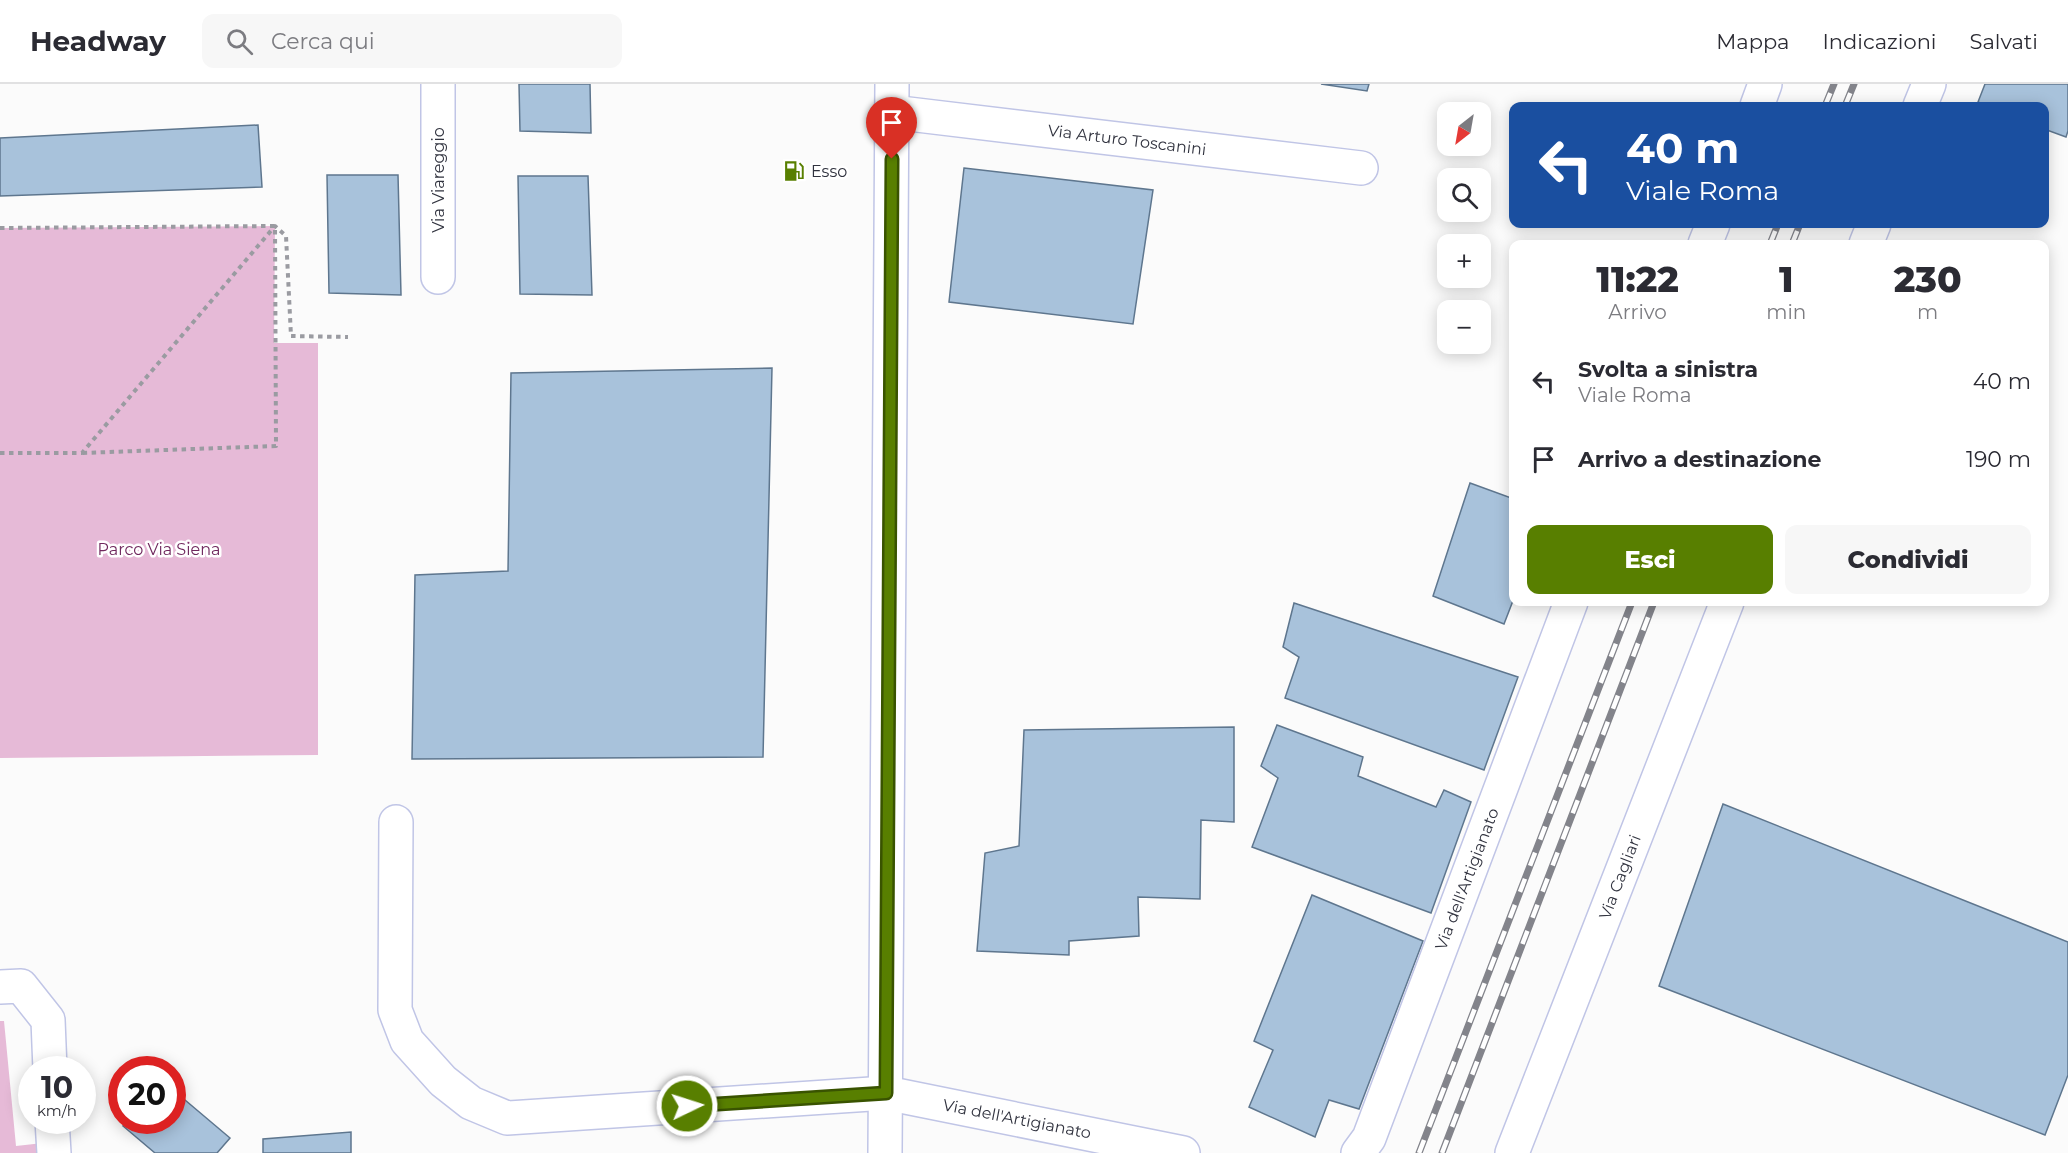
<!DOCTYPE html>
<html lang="it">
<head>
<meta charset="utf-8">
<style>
	body { margin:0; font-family:Montserrat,sans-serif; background:#f7f7f7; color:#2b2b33; height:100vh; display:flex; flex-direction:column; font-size:22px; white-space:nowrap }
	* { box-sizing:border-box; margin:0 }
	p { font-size:20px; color:#7c7c81 }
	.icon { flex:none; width:33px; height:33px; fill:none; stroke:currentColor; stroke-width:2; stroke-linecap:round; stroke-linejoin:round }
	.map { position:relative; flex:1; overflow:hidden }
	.panel { position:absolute; left:1509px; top:156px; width:540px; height:366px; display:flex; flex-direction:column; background:#fff; border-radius:12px; box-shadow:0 3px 15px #0003 }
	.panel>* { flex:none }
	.top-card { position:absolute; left:1509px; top:18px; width:540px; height:126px; border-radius:12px; box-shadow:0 3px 15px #0003; background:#1a4fa0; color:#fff; overflow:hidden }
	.needle { width:39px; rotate:211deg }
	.buttons { position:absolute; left:1437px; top:18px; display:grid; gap:12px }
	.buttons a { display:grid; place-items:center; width:54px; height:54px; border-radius:12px; background:#fff; box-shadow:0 3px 15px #0003; font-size:30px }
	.speed { position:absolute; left:18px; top:972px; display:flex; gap:12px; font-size:30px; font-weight:700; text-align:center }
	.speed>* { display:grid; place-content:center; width:78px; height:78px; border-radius:50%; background:#fff; box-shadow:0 3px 15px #0003; line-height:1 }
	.speed small { font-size:15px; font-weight:400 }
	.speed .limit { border:9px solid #d22; background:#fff; color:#111 }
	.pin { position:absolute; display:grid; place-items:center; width:51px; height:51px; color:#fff; margin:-62px -26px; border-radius:50% 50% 50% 0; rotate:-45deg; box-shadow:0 0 6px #0007 }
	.pin .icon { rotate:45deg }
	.me { position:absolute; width:66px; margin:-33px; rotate:86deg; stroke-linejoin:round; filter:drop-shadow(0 0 4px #0008) }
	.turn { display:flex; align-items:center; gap:21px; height:126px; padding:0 18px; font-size:27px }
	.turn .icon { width:78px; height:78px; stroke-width:2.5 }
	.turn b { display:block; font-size:42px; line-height:51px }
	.eta { display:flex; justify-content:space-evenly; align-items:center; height:102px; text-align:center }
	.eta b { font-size:36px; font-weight:800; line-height:42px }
	.button { display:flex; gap:12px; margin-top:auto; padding:12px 18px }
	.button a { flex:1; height:69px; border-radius:12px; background:#587f00; color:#fff; font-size:24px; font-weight:800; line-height:69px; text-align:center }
	.button a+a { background:#f7f7f7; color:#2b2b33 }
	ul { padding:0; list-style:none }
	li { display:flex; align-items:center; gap:18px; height:78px; padding:0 18px }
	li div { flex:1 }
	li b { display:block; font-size:22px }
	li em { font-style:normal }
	header { display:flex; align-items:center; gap:36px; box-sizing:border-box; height:84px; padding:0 30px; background:#fff; border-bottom:2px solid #e1e1e2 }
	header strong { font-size:28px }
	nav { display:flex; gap:33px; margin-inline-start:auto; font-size:21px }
	.search { width:420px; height:54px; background:#f7f7f7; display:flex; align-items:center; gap:15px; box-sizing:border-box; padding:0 21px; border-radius:12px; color:#7c7c81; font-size:22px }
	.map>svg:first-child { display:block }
</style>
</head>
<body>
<header>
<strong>Headway</strong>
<div class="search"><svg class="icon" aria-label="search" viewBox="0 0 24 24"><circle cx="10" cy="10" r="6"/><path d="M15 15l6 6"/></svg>Cerca qui</div>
<nav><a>Mappa</a><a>Indicazioni</a><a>Salvati</a></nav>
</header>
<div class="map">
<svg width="2068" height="1069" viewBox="0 0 2068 1069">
	<rect width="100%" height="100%" fill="#fbfbfb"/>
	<g fill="#e6bad7">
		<path d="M275,142l-1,117h44v412l-318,3v-530z"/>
		<path d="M0,937h4l12,125 27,-3 1,10h-44z"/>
	</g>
	<g fill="#a8c2db" stroke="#5e768e" stroke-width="1.5">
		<path d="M519,0h71l1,49 -71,-2z"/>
		<path d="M1321,0h48l-2,7z"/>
		<path d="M1985,0h83v47l-2,6 -22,-8v-23h-55l-11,-4z"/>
		<path d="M258,41l4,62 -262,9v-58z"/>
		<path d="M964,84l189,22 -20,134 -184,-22z"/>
		<path d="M327,91h71l3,120 -72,-2z"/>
		<path d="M518,92h70l4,119 -72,-1z"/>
		<path d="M772,284l-9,389 -351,2 3,-184 93,-4 3,-198z"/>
		<path d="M1470,399l44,16v99l-10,26 -71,-28z"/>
		<path d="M1294,519l224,74 -34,93 -199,-72 14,-41 -16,-10z"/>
		<path d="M1277,641l86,32 -5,19 78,31 8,-17 27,12 -40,111 -179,-66 26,-69 -17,-12z"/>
		<path d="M1234,643v95l-33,-2 -1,79 -62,-2 1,39 -70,5v14l-92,-4 8,-98 34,-7 5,-116z"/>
		<path d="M1723,720l345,138v133l-23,60 -386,-149z"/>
		<path d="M1312,811l111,46 -64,168 -30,-9 -14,37 -66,-30 24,-57 -19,-9z"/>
		<path d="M172,1005l58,49 -13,15h-62l-32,-27 5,-6h44z"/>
		<path d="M351,1048v21h-88v-14z"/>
	</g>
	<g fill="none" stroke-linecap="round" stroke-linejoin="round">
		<g stroke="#c0c5e6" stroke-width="36">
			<g id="minor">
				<path d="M1757,22l8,-22"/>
				<path d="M1920,22l9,-22"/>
				<path d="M892,28l469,56"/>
				<path d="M1705,160l8,-20"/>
				<path d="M1866,160l8,-20"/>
				<path d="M438,193v-193"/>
				<path d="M396,738l-1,188 12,31 36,40 28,22 36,15 379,-25 297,60"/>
				<path d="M0,903l21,-1 27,34 2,50"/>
				<path d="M52,1036l2,33"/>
				<path d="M1358,1069l11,-15 202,-536"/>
				<path d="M1512,1069l215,-551"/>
			</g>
		</g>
		<g stroke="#c0c5e6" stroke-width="36">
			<path id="major" d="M885,1069l7,-1069"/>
		</g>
		<g stroke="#9a9ba1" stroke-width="4" stroke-dasharray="4.5 4.5" stroke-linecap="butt">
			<path d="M0,144l275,-2 1,220 -194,7"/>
			<path d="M0,369h82l193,-227 11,10 5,100 57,1"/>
		</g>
		<use href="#minor" stroke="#fff" stroke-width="33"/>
		<use href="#major" stroke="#fff" stroke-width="33"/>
		<g stroke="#83848b" stroke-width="7">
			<g id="rail">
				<path d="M1825,22l9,-22"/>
				<path d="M1845,22l9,-22"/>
				<path d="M1770,160l8,-20"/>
				<path d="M1792,160l8,-20"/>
				<path d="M1419,1069l213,-551"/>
				<path d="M1442,1069l212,-551"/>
			</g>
		</g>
		<use href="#rail" stroke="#fff" stroke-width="4.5" stroke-dasharray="14" stroke-linecap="butt"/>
	</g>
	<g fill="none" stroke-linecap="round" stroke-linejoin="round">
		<g stroke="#395300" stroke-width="15">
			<path id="route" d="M687,1022l199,-13 6,-934"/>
		</g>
		<use href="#route" stroke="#587f00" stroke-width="10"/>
	</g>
	<defs>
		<g id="fuel-bare" transform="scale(1.62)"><path d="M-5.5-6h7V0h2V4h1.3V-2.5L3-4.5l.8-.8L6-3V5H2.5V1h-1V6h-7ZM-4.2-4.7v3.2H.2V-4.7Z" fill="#587f00" stroke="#fff" stroke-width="2.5" paint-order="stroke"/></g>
	</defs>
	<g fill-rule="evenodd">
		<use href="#fuel-bare" x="794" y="87"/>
	</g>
	<g text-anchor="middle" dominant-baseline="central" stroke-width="5" stroke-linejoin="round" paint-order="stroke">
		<g font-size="16" fill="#31333f" stroke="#fff">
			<text transform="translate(1127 56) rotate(7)">Via Arturo Toscanini</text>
			<text transform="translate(438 96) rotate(-90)">Via Viareggio</text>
			<text transform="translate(1620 793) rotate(-69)">Via Cagliari</text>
			<text transform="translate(1467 795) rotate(-69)">Via dell'Artigianato</text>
			<text transform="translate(1017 1035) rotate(11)">Via dell'Artigianato</text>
		</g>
		<g font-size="16" fill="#31333f" stroke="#fff" text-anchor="start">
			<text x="811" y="87">Esso</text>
		</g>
		<g font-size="16" fill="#6f275d" stroke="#fff">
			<text x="159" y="465">Parco Via Siena</text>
		</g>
	</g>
</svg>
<div class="buttons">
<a><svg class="needle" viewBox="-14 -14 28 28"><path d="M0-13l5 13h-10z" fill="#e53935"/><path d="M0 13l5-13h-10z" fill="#7c7c81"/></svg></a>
<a><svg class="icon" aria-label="search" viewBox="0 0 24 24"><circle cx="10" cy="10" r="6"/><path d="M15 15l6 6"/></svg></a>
<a>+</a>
<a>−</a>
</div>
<div class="speed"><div>10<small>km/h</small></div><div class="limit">20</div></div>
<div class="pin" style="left:892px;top:75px;background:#d93025"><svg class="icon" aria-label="arrive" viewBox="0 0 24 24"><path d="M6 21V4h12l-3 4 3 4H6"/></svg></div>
<svg class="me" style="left:687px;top:1022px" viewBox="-20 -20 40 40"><circle r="17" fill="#587f00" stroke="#fff" stroke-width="3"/><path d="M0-11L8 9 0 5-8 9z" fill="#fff"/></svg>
<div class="top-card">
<div class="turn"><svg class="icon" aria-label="left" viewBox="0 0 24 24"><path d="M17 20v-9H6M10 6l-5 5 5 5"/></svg><div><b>40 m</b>Viale Roma</div></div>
</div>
<section class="panel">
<div class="eta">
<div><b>11:22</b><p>Arrivo</p></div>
<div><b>1</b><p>min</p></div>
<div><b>230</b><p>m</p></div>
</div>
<ul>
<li><svg class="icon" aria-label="left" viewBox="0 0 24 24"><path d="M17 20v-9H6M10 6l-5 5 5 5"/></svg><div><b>Svolta a sinistra</b><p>Viale Roma</p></div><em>40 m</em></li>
<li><svg class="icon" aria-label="arrive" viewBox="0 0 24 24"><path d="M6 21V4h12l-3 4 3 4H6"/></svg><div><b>Arrivo a destinazione</b></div><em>190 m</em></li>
</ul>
<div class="button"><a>Esci</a><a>Condividi</a></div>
</section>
</div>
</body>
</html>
